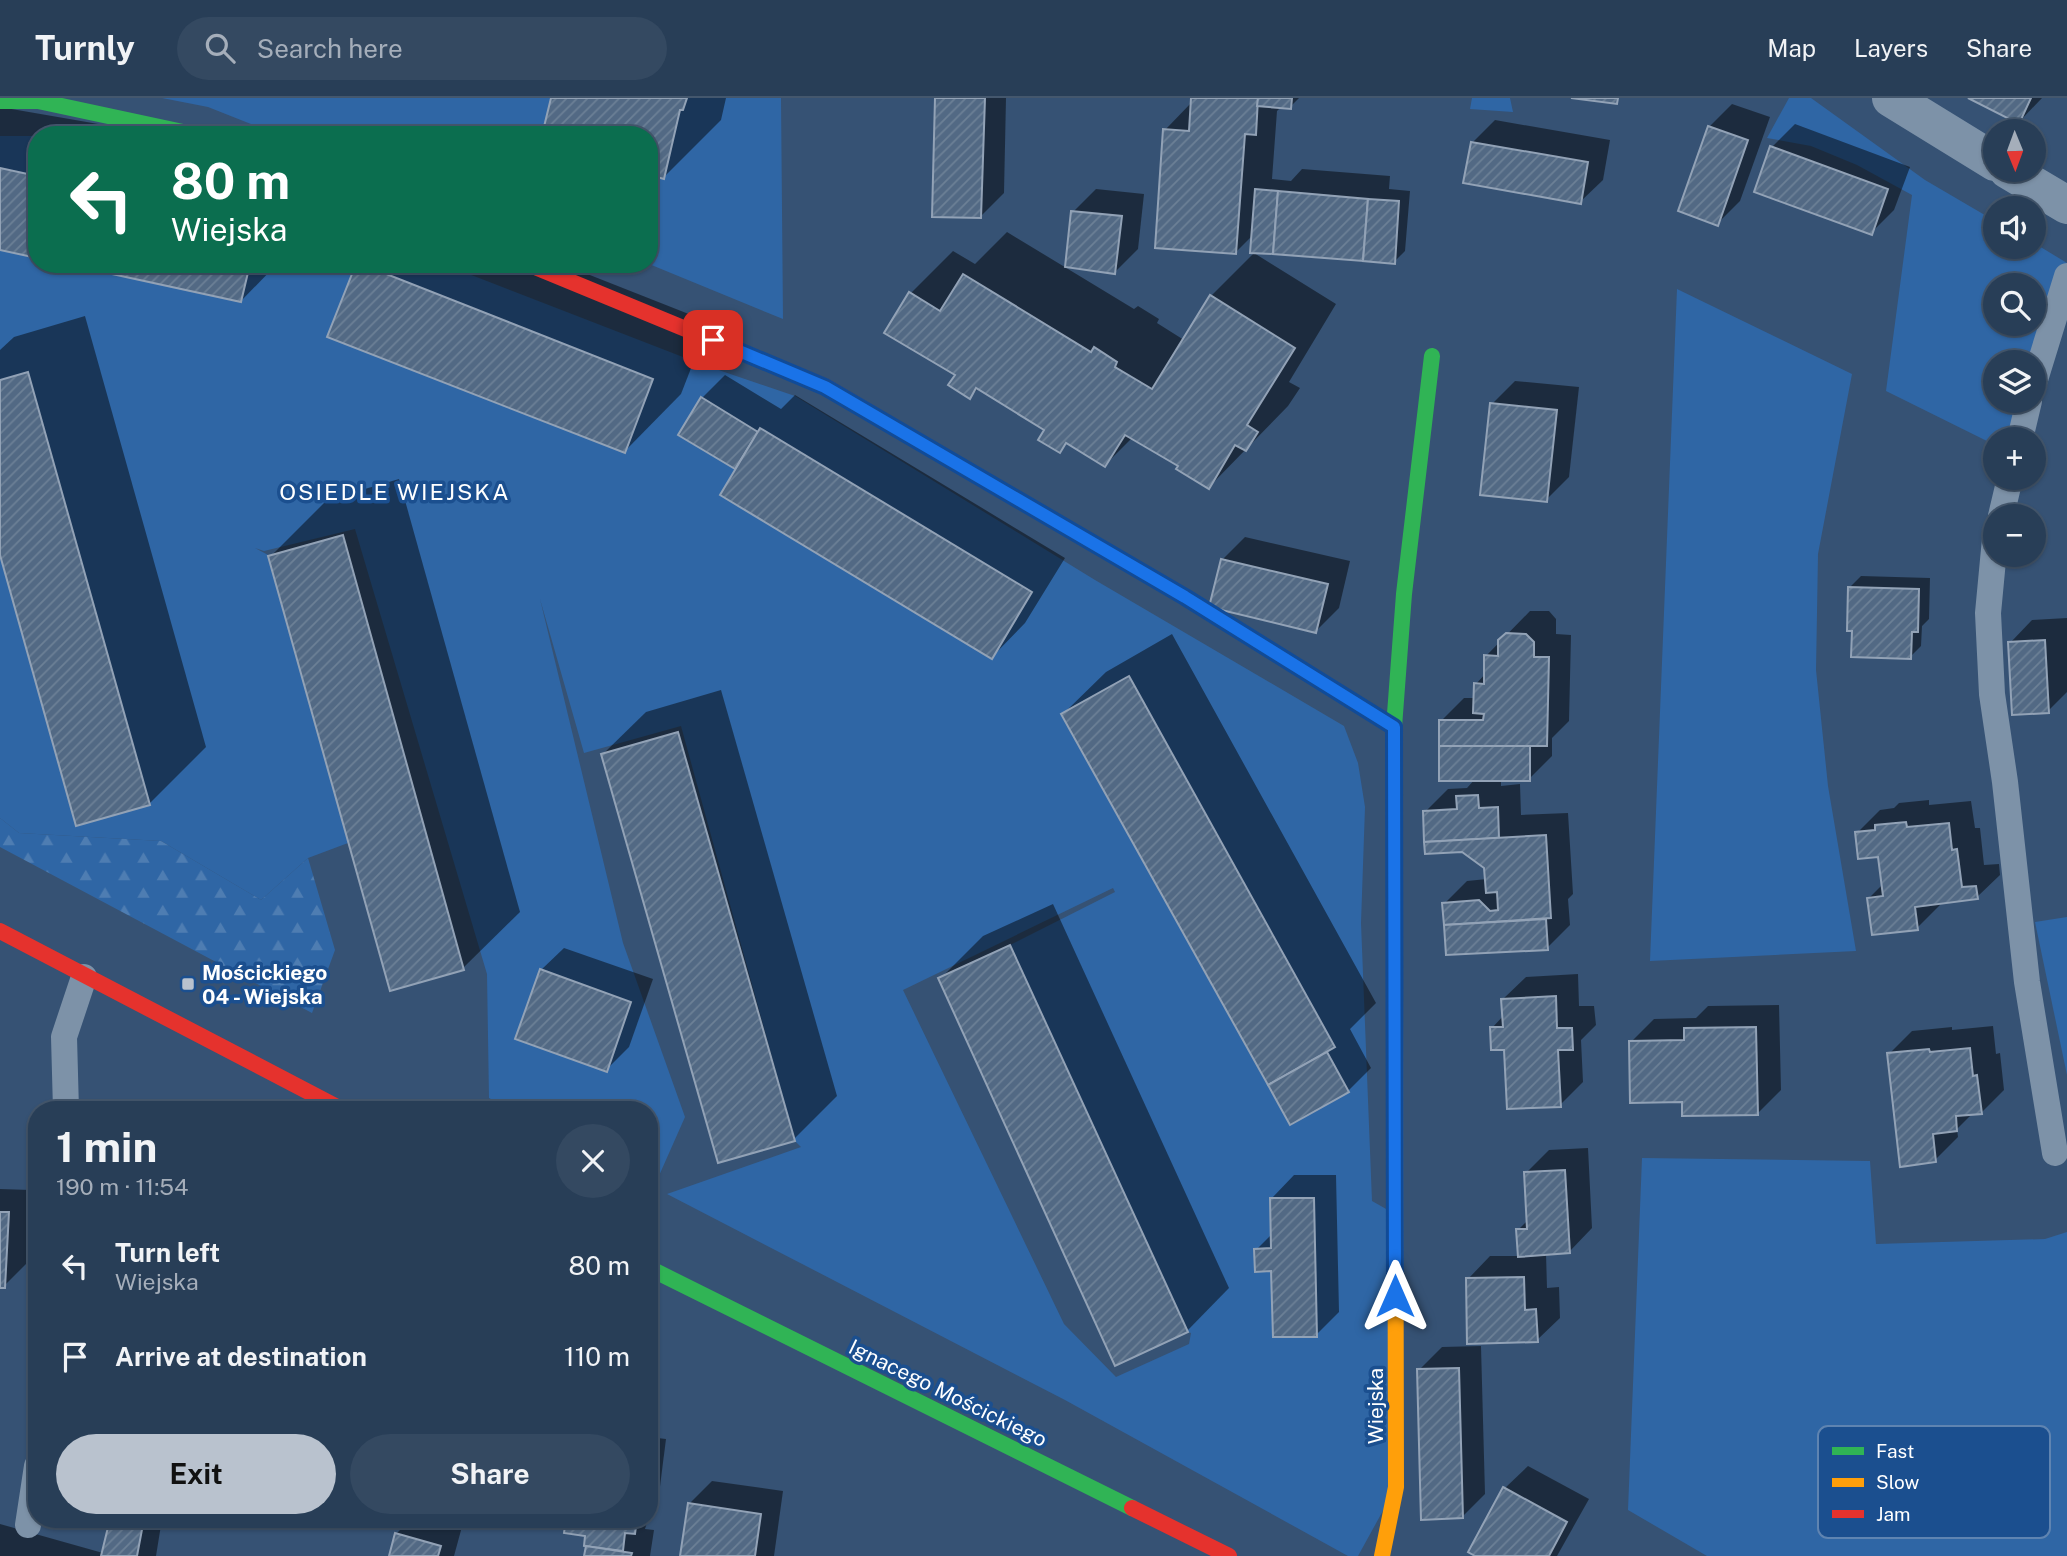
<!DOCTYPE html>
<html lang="en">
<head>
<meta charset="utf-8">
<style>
	body { margin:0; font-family:"Public Sans",sans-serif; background:#344961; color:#f1f3f6; height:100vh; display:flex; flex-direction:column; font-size:26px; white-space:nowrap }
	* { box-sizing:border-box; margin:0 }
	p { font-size:23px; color:#a5aeba }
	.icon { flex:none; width:38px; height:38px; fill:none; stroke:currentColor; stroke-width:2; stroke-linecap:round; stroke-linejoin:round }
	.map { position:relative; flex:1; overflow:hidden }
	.drawer { position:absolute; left:28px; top:1003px; width:630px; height:427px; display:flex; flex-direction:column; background:#283e57; border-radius:28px; box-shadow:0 2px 5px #0004,0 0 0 2px #44576d }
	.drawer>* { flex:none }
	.guide { position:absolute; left:28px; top:28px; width:630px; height:147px; border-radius:28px; box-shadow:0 2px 5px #0004,0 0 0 2px #44576d; background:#0b6e4f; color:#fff; overflow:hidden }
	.needle { width:46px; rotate:179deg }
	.buttons { position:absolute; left:1983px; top:21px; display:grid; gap:14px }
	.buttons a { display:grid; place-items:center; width:63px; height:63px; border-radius:50%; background:#283e57; box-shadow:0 2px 5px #0004,0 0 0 2px #44576d; font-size:35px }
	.pin { position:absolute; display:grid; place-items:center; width:60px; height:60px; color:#fff; margin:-30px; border-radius:14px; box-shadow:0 4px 10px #0006 }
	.me { position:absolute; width:77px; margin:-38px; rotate:0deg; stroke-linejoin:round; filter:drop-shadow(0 0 5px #0008) }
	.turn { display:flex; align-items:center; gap:24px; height:147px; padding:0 28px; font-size:32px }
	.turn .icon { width:91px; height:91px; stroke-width:2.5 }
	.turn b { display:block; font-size:49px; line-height:60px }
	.round { display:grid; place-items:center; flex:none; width:74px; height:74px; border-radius:37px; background:#344961 }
	.summary { display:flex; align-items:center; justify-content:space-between; height:119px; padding:0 28px }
	h1 { font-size:42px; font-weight:700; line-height:52px }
	.cta { display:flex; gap:14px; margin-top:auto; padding:14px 28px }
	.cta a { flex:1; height:80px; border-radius:42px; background:#b9c2ce; color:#111; font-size:28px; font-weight:700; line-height:80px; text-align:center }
	.cta a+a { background:#344961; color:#f1f3f6 }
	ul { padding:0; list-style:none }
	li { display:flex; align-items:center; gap:21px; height:91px; padding:0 28px }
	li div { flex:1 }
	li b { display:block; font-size:26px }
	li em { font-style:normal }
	header { display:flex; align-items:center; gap:42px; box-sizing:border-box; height:98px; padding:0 35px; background:#283e57; border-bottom:2px solid #44576d }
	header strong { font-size:33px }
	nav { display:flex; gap:38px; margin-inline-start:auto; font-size:24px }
	.search { width:490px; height:63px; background:#344961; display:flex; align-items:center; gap:18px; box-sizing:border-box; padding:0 24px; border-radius:38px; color:#a5aeba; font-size:26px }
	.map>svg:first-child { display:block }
</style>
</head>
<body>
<header>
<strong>Turnly</strong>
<div class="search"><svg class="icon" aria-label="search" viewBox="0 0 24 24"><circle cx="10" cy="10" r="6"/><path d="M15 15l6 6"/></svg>Search here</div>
<nav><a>Map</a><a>Layers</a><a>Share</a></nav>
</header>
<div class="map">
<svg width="2067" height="1458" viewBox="0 0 2067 1458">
	<defs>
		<pattern id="forest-firs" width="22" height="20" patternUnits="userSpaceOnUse" patternTransform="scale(1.75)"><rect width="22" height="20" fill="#2f66a5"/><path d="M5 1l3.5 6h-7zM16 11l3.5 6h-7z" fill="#4e7db2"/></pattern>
		<pattern id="building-hatch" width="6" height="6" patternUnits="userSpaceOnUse" patternTransform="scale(1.75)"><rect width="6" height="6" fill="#526984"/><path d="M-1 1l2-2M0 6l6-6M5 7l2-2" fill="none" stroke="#6c8096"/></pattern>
	</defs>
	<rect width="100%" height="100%" fill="#365274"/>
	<g fill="#2f66a5" fill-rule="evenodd">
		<path d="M162,0h619l2,221 -134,-55v-129h-370l-71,-28z"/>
		<path d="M1472,0h38l3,14 -43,-3z"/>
		<path d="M1789,0h22l114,82 70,41v26h39v-4l33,20v13l-33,86h-39v39h36l-10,38h-26v6l-109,-54 26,-196 -55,-30 -46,-19 -44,-8zM1995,187h39v39h-39z"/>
		<path d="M0,38h37v128h406l258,100 94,32 300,184 249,146 14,37 7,44 -4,116 11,278 23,13 1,273 -38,69h-10l-283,-156 -398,-206 134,-47 -6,-6 -114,-415 -97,27 -44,-154 83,344 62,174 -31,70 -5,-3v-74l-139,-1 -21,-11 -2,-124 -132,-445 -91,22 -9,-3 15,8 78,287 -40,15 -47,42 -100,-59 -142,-8 -19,-15zM1113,790l2,4 -105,53 178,387 3,1 -2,11 -73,33 -52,-53 -161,-334z"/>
		<path d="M1677,191l175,85 -34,180 -2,116 12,116 28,165 -206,10z"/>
		<path d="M2067,819v158l-32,-153z"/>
		<path d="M1642,1060l228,3 6,83 169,-5 22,-7v324h-360l-79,-46z"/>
	</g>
	<path fill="url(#forest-firs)" d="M0,720l19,15 142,8 100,59 47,-42 27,92 -23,63 -312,-166z"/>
	<g fill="#0007">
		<path d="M553,0h173l-5,22 -57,57 -15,-42z"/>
		<path d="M937,0h69l-2,95 -23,23z"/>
		<path d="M1193,0h106l-9,9 -8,-1 -5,5 -5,68 19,2 11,-12 88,7 -1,13 21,2 -5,60 -11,11 -141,-27 -17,17 -71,-122 27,-28z"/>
		<path d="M1969,0h73l-23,24z"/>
		<path d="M1732,6l38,13 -30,84 -23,23 -8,-97z"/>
		<path d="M0,9l162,28h-125v121l-37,-8z"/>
		<path d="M1495,22l115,20 -7,40 -23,22 -108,-59z"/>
		<path d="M1795,26l115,43 -16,43 -23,23 -99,-86z"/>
		<path d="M1096,91l48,5 -6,55 -23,23 -42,-60z"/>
		<path d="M1007,134l127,77 4,-3 21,13 -2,4 27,17 27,-44 43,-43 82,51 -47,78 11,6 -12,18 -79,81 -29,-21 -47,-29 -28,28 -37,-23 -9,8 -12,-21 -68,-41 -9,8 -60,-102 43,-43 22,13z"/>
		<path d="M74,166h203l-36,37z"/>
		<path d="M357,166h205l147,58 -28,72 -56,57z"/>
		<path d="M85,218l121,431 -57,57 -149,-255v-199l14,-13z"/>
		<path d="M725,277l56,34 14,-14 270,163 -40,65 -33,34 -251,-197 -6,6 -33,-68z"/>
		<path d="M1515,283l64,6 -10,90 -23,23 -54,-96z"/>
		<path d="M399,381l121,433 -57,56 -193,-411 57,-57z"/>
		<path d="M1245,439l105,24 -11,47 -23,23 -94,-71z"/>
		<path d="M1861,478l69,2 -1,41 -7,7 -1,20 -11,11 -56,-28 -4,-42z"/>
		<path d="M1530,513h19l7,8v15l15,1 -2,86 -17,17v18l-23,23h-28v7l19,-2 1,31 47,-2 5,81 -5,5 2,26 -23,23 -100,5 -3,-49 23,-23 20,-2 -1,-12 -61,-55 23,-23 19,-1 8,-9 -34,-58 23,-23h11l1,-14 10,-11v-17z"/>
		<path d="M2067,520v74l-19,19 -38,-68 22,-23z"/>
		<path d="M1172,536l204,369 -26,26 21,39 -23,23 -58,31 -227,-408 43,-42z"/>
		<path d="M721,592l116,406 -43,43 -191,-385 43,-42z"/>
		<path d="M1929,702v5l42,-4 4,27h5l4,37 15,-1 1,11 -23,22 -38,5 1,3 -23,23 -48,-30 14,-14 -3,-29 -23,-22 23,-23 14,-2 5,-5z"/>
		<path d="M1053,806l176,384 -42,43 -247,-352 43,-43z"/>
		<path d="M564,850l89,31 -24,68 -23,23 -65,-100z"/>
		<path d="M1578,876l1,32h15l2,19 -15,15 2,42 -23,23 -54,-57 -14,-20 12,-13 -1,-16 23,-22z"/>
		<path d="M1779,907l2,85 -23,23 -74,-13 -53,-58 23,-23 42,-1 12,-12z"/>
		<path d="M1993,928l3,28 4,-1 4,37 -23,23h-8l-16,16 1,8 -23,23 -46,-106 23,-23 40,-4v3z"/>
		<path d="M1588,1050l4,80 -22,23 -24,2 1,35 12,-1 1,31 -23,22 -69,-61 22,-23h29l-1,-26 11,-11 -3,-46 23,-23z"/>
		<path d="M1294,1077h42l3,137 -23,23 -43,-65 -17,-20 16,-16v-36z"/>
		<path d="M0,1091l31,1 -4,73 -23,23h-4z"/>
		<path d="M1481,1248l4,148 -23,23 -43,-147 23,-23z"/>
		<path d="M649,1339l17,2 -9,71 -8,7z"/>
		<path d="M1528,1368l61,33 -32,57h-79l27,-68z"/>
		<path d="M712,1383l71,10 -9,65h-92l7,-52z"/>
		<path d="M111,1421h51l-6,37h-156v-32l103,29z"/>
		<path d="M411,1421h37l15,4 -9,33h-64l6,-22z"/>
		<path d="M568,1421h80l-3,10 9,1 -4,26h-64l1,-21z"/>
	</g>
	<g fill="url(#building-hatch)" stroke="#92a2b6" stroke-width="2">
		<path d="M551,0h136l-4,12h-3l-16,69 -15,-4v-40h-107z"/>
		<path d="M935,0h50l-4,120 -49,-1z"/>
		<path d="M1191,0h67l-2,37 -11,-1 -9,120 -81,-6 8,-119 26,2z"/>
		<path d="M1258,0h34l-1,11 -34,-3z"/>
		<path d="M1571,0h47l-1,6z"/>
		<path d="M1968,0h63l-12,26z"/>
		<path d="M1708,28l40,14 -30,86 -40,-15z"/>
		<path d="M1471,44l117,20 -7,42 -118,-21z"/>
		<path d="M1770,48l118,43 -16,46 -118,-43z"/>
		<path d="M0,70l37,8v82l-37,-8z"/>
		<path d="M1255,91l23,2 -5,63 -23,-1z"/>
		<path d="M1278,93l90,8 -5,62 -90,-7z"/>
		<path d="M1368,101l31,2 -4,63 -32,-3z"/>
		<path d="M1071,113l51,5 -7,58 -50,-7z"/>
		<path d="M66,166h184l-9,38z"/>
		<path d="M356,166h5l292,115 -28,74 -298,-116z"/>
		<path d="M963,176l128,78 3,-5 23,15 -2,5 37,22 58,-94 85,53 -48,77 11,7 -12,19 -11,-6 -26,44 -33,-20 2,-3 -53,-31 -20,32 -39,-24 -6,10 -22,-13 6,-10 -68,-42 -6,11 -22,-14 7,-10 -71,-42 25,-41 31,19z"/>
		<path d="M28,274l122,433 -74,21 -76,-271v-175z"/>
		<path d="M701,299l57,35 -23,37 -57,-34z"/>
		<path d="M1490,305l67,7 -10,92 -67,-7z"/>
		<path d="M760,330l272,164 -40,67 -272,-164z"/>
		<path d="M343,437l121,435 -74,21 -122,-435z"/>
		<path d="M1221,461l107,25 -12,49 -107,-26z"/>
		<path d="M1848,489l71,2 -1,43h-6l-1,27 -60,-2 1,-26h-5z"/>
		<path d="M1506,535l20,1 8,8v15h15l-2,89h-108v-26h44l1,-6 -11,-1 1,-30 10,1v-29l14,1v-16z"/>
		<path d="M2045,542l4,73 -37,2 -4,-73z"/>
		<path d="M1129,578l206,371 -67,38 -207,-371z"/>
		<path d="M678,634l117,409 -77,22 -117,-409z"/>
		<rect x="1439" y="648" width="91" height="35"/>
		<path d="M1478,697l1,13 19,-1 1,31 -75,4 -1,-31 34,-2 -1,-13z"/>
		<path d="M1906,724l1,5 42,-4 3,27 5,-1 5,38 14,-1 2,13 -63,8 3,23 -46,5 -5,-37 16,-2 -5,-39 -20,2 -3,-27 20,-2v-5z"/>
		<path d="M1546,737l5,83 -107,7 -2,-22 37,-3 11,11 8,-1 -1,-18 -11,1 -2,-25 -22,-16 -37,2 -1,-12z"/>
		<path d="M1546,821l2,31 -102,5 -2,-30z"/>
		<path d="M1010,847l178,387 -73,34 -177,-388z"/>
		<path d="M540,871l91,33 -24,70 -92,-33z"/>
		<path d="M1556,898l1,32h15l1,22h-15l3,57 -54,2 -3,-59h-13l-1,-23h13l-2,-28z"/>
		<path d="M1756,929l2,88 -76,1v-14l-52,1 -1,-62 55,-1v-12z"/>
		<path d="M1970,950l3,28 4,-1 5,39 -26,2 1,15 -24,3 3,28 -36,5 -13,-114 42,-4 1,3z"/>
		<path d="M1327,954l22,40 -59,33 -22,-40z"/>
		<path d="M1565,1072l5,83 -52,4 -2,-28h11l-3,-57z"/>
		<path d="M1270,1100h44l3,139h-44l-2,-66 -16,1 -1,-23 17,-1z"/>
		<path d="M0,1114h9l-4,76h-5z"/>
		<path d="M1524,1179l1,33 11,-1 2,33 -71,2 -1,-66z"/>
		<path d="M1459,1270l4,150 -42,2 -4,-151z"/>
		<path d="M1503,1389l64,35 -18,34h-74l-7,-4z"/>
		<path d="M688,1405l73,11 -6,42h-75z"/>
		<path d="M110,1421h34l-7,37h-36z"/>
		<path d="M566,1421h71l-2,15 -10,-1 -2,18 -39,-5 1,-10 -21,-3z"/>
		<path d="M395,1435l46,13 -3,10h-49z"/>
		<path d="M586,1448l46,7 -1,3h-47z"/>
	</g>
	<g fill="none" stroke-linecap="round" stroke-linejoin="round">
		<g stroke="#7d92a8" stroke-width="26">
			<path d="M2034,285l33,-107"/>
			<path d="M2020,341l9,-38"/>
			<path d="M2001,418l9,-38"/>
			<path d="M1995,441l-7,74 4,81 13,88 22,200 28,171"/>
			<path d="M66,1012l-2,-73 20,-60"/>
			<path d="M28,1427l9,-59"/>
		</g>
		<g stroke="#7d92a8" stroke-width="38">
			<path d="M1891,0l104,64"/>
			<path d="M2008,72l59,35"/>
		</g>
		<g stroke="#30b455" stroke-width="16">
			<path d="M0,3h38l159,34"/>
			<path d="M1395,884l-1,-255 10,-133 28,-238"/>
			<path d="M649,1170l483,240"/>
		</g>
		<g stroke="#ff9f0a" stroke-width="16">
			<path d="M996,389l189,110 209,130"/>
			<path d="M1382,1458l14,-69 -1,-505"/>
		</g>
		<g stroke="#e5322d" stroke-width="16">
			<path d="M528,166l298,123 170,100"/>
			<path d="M0,833l343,179"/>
			<path d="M1132,1410l97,48"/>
		</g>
	</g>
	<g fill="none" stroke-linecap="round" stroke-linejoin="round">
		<g stroke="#114b97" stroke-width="18">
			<path id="route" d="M713,242l112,47 360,210 209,130 1,569"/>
		</g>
		<use href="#route" stroke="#1a73e8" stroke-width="12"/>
	</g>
	<rect fill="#b9c2ce" stroke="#1b4f8f" stroke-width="2.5" x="181" y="879" width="14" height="14" rx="3.5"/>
	<g text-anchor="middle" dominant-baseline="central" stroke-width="7" stroke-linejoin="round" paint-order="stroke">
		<g font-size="21" font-weight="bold" fill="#fff" stroke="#1b4f8f" text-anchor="start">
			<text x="202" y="874">Mościckiego<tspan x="202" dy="24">04 - Wiejska</tspan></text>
		</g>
		<g font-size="21" fill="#fff" stroke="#1b4f8f">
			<text transform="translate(948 1295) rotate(26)">Ignacego Mościckiego</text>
			<text transform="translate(1375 1308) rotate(-90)">Wiejska</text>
		</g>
		<g font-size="23" letter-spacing="2" fill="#fff" stroke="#1b4f8f">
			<text x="395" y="393">OSIEDLE WIEJSKA</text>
		</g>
	</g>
	<rect x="1818" y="1328" width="232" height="112" rx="10" fill="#1b4f8f" stroke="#5f84b1" stroke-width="2"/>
	<rect x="1832" y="1349" width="32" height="8" fill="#30b455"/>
	<rect x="1832" y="1380" width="32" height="9" fill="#ff9f0a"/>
	<rect x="1832" y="1412" width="32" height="8" fill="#e5322d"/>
	<g font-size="19" fill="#fff">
		<text x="1876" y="1360">Fast</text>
		<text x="1876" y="1391">Slow</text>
		<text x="1876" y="1423">Jam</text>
	</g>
</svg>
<div class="buttons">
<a><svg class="needle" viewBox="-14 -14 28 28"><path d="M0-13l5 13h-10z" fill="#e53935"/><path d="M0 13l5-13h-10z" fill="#a5aeba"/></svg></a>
<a><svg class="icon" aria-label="sound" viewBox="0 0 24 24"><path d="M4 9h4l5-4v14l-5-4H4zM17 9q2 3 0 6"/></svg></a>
<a><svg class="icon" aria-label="search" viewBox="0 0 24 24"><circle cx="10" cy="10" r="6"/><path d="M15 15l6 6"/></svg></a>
<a><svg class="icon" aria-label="layers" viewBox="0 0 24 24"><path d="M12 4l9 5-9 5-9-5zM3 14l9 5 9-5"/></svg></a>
<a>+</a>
<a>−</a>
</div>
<div class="pin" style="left:713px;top:242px;background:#d93025"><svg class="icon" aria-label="arrive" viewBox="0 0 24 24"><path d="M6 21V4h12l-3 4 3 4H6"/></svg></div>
<svg class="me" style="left:1395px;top:1198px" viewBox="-20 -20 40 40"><path d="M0-17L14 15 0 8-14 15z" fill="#1a73e8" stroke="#fff" stroke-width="4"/></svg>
<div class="guide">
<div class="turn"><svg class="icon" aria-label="left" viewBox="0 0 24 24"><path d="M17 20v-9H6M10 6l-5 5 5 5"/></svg><div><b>80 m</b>Wiejska</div></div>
</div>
<section class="drawer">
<div class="summary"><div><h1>1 min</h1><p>190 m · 11:54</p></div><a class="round"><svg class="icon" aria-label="close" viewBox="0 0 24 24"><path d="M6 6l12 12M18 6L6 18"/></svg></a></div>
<ul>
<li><svg class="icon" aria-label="left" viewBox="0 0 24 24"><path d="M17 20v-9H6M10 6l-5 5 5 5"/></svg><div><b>Turn left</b><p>Wiejska</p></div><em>80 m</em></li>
<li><svg class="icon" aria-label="arrive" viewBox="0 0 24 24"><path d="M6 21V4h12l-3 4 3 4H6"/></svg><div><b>Arrive at destination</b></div><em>110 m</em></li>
</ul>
<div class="cta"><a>Exit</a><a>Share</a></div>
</section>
</div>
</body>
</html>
